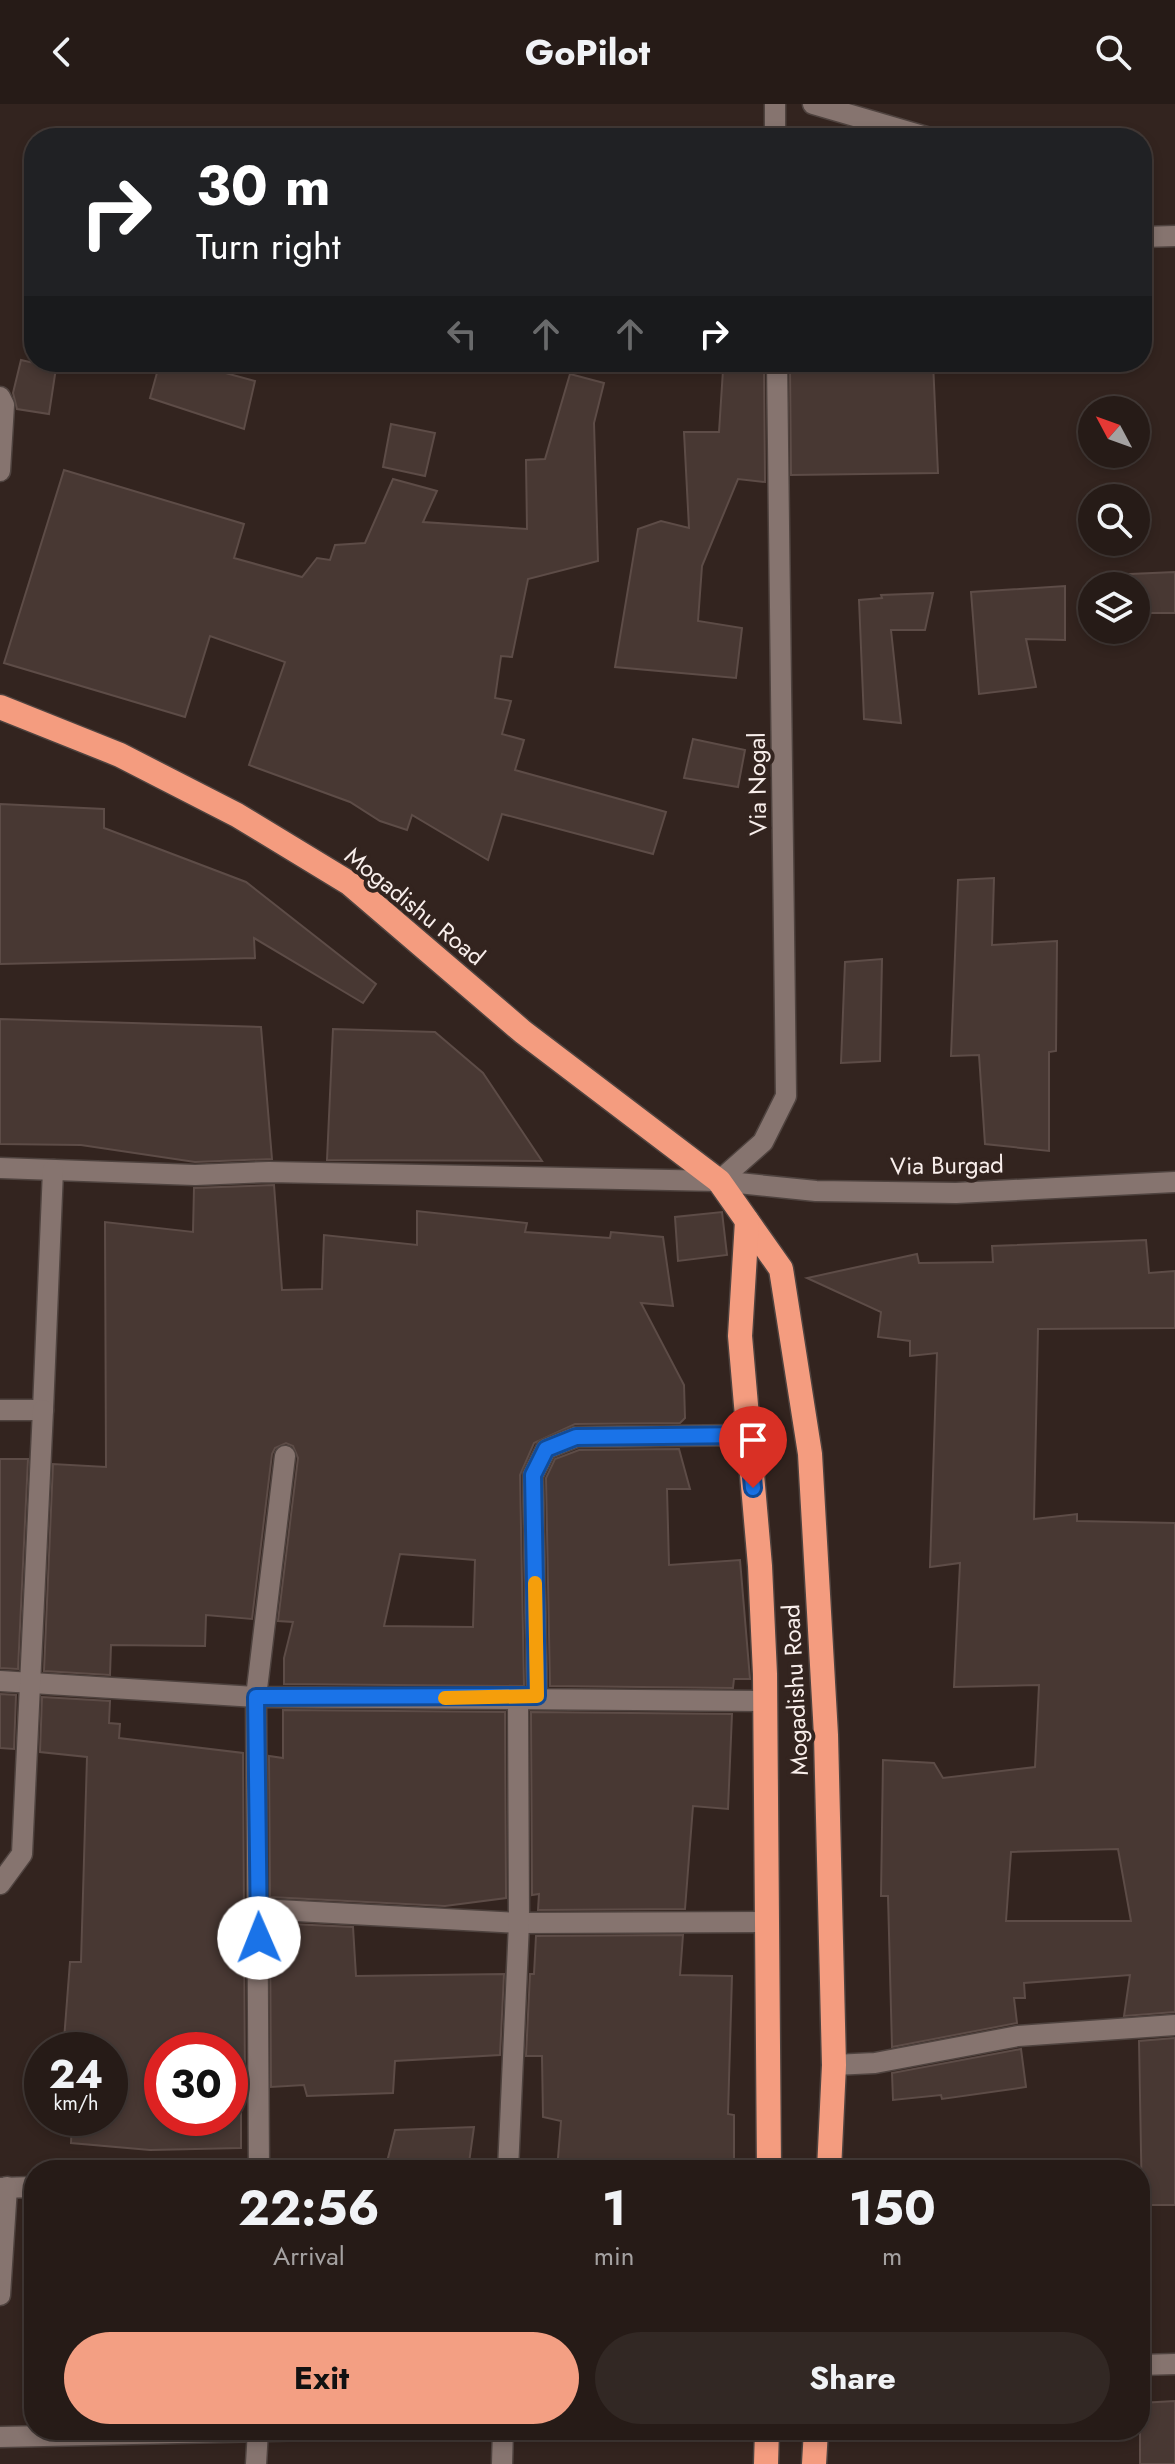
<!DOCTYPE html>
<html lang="en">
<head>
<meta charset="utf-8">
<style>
	body { margin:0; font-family:Jost,sans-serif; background:#322824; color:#f1f3f6; height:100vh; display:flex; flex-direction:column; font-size:30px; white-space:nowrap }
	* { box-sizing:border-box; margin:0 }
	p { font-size:26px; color:#a4a1a1 }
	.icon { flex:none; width:44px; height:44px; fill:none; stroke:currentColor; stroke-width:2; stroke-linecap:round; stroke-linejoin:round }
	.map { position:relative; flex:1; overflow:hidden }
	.drawer { position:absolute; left:24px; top:2056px; width:1126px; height:280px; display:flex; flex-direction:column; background:#261b17; border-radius:32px; box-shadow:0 4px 12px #0003,0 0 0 2px #423936 }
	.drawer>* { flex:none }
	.banner { position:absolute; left:24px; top:24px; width:1128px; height:244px; border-radius:32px; box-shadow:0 4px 12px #0003,0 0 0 2px #423936; background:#202124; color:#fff; overflow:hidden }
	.needle { width:52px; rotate:311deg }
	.buttons { position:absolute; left:1078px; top:292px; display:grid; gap:16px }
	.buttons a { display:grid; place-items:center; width:72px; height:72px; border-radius:50%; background:#261b17; box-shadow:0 4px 12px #0003,0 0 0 2px #423936; font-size:40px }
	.speed { position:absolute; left:24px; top:1928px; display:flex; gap:16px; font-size:40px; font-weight:700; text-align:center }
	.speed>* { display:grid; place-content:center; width:104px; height:104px; border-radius:50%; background:#261b17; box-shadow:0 4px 12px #0003,0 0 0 2px #423936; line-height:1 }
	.speed small { font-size:20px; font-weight:400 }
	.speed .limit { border:12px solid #d22; background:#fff; color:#111 }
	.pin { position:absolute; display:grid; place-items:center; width:68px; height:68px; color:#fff; margin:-82px -34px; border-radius:50% 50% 50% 0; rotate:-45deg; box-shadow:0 0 8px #0007 }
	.pin .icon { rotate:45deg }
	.me { position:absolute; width:88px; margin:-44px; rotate:359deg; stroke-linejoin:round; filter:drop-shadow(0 0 6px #0008) }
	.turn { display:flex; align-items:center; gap:28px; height:168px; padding:0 40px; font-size:36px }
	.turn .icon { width:104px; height:104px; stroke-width:2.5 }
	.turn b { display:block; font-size:56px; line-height:68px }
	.lanes { display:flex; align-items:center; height:76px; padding:0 40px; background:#0003; justify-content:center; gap:40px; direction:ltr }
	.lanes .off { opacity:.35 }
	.eta { display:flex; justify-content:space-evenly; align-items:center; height:136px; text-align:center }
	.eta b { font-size:48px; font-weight:700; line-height:56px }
	.action { display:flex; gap:16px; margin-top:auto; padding:16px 40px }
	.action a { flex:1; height:92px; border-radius:48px; background:#f39f83; color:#111; font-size:32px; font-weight:700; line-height:92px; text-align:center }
	.action a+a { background:#322824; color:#f1f3f6 }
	header { display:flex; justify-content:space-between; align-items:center; height:104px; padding:0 40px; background:#261b17; font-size:36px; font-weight:700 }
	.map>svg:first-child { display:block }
</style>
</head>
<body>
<header><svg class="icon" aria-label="back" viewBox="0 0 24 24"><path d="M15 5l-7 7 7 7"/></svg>GoPilot<svg class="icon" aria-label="search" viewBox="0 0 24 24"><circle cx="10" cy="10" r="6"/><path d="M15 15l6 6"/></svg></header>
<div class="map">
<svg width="1175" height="2360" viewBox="0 0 1175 2360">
	<rect width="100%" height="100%" fill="#33241f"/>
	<g fill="#483833" stroke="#5d4c47" stroke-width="2" fill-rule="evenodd">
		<path d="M21,256l35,8 -7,46 -32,-5 -4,-16z"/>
		<path d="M160,258h25l70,19 -11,48 -94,-31z"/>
		<path d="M834,258h99l5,111 -147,2 -1,-108z"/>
		<path d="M764,264l1,114 -27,-3 -36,87 -4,55 44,7 -6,50 -121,-11 23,-138 23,-8 28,7 -5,-96h35l4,-62z"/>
		<path d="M570,270l34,9 -10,40 4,138 -70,18 -16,78 -11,-1 -6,42 16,3 -9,33 22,6 -9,30 151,42 -13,42 -151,-40 -14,46 -76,-45 -5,15 -27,-9 -30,-19 -101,-37 36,-103 -75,-26 -25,81 -181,-54 60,-193 180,54 -10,34 68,19 15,-19 13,2 5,-15 30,-2 28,-64 44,12 -14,31 104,7 -1,-69 19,-1z"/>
		<path d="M391,320l44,9 -10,43 -42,-9z"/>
		<path d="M1175,468v41h-39v-27h-27l-1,-11z"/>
		<path d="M1065,482v54l-39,-1 10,48 -57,7 -8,-102z"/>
		<path d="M933,489l-8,37h-34l10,93 -37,-4 -5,-119 23,-2 -1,-3z"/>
		<path d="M693,635l52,11 -7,37 -54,-9z"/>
		<path d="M0,700l104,5v19l142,54 130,102 -13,19 -109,-65 1,20 -255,6z"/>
		<path d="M994,774l-2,67 65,-4 -1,110 -7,1v99l-64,-7 -6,-89 -28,1 7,-176z"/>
		<path d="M882,855l-2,102 -39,2 4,-101z"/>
		<path d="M0,915l261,8 11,132 -77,3 -114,-17 -81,-1z"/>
		<path d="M333,925l102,3 48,41 59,88 -215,-1z"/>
		<path d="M274,1081l8,105 40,-1 2,-54 93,10v-34l110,12 -2,9 85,6 1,-6 52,5 10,69 -32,-3 43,82 1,33 -5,5 -105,1 -41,19 -14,32 4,211 -240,-2v-26l9,-36 -15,-1 20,-163 -5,-12 -7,-3 -11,5 -3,6 -20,165 -46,-4 -1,31 -94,-1 -1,30 -66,-4 9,-207 53,3 -1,-245 88,10 1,-44zM400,1450l75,6 -2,67 -89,-1z"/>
		<path d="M722,1108l5,43 -49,6 -3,-44z"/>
		<path d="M1146,1136l3,33 26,-2v57l-137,1 -4,190 43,-5v7l98,2v489l-51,4 6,-41 -106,8 1,15h-11l3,25 -125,24 -4,-151h-7l2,-136 51,3 9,15 92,-11 4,-82 -85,2 6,-124 -30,4 7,-214 -27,3v-15l-32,-4 3,-25 -74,-34 110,-24 2,9 74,-1 -1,-16zM1118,1745l13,72h-125l5,-69z"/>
		<path d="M679,1345l11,40h-23l2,76 71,-5 10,119h-16l-1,9 -183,-2 -4,-208 9,-19 24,-9z"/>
		<path d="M0,1355h28l-10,210 -18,-1z"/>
		<path d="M0,1590l16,1 -2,54 -14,-1z"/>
		<path d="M42,1593l68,4 -1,22 11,1 -1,14 124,15 2,336 -4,1v58l-91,2 -79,-7 1,-25h38v-68h-34v-9l-12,-1 6,-78h11l6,-205 -47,-5zM162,1946h68v68h-68z"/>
		<path d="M283,1606l222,2 1,186 -61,8 -175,-9 -1,-141 14,2z"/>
		<path d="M531,1608l201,2 -4,95 -35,-3 -8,103 -147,1 1,-16 -7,1z"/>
		<path d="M270,1819l83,4 3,49 148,-2 -4,81 -105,6 -2,32 -86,3 -3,-11 -33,2z"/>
		<path d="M683,1831l-3,40 52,1 -4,138 6,1v55h-177l4,-49 -18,-4 -1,-61h-16l4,-82h4l2,-38z"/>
		<path d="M1175,1934v167h-33l-3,-164z"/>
		<path d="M1021,1945l5,38 -84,12 -1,-4 -48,5 -1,-27z"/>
		<path d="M474,2023l-6,43h-83l10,-40z"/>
		<path d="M1175,2297v63h-35v-61z"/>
	</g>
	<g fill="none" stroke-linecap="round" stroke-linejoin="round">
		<g stroke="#4f433f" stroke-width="23">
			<g id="minor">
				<path d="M813,0l117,34"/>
				<path d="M775,34v-34"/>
				<path d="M1142,133l33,-1"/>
				<path d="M0,293l4,8 -4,66"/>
				<path d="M0,1064l195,7 74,-3 450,9 97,10 140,2 219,-11"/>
				<path d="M719,1077l44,-39 23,-46 -9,-734"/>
				<path d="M0,1306h43l10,-240"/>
				<path d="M0,1577l256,16 508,4"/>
				<path d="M537,1592l-4,-221 13,-26 30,-12 172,-2"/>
				<path d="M0,1780l22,-30 21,-444"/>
				<path d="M259,1805l260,14 248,-1"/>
				<path d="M834,1961l41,-2 143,-27 157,-11"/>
				<path d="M259,2066l-3,-473 29,-241"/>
				<path d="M508,2066l11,-247 -1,-224"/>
				<path d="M0,2084l34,-1"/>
				<path d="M0,2191l7,-108"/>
				<path d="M1140,2261l35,-1"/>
				<path d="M0,2333l313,-7"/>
				<path d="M256,2360l2,-34"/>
				<path d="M502,2360l1,-34"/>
			</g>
		</g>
		<g stroke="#4f433f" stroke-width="27">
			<g id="highway">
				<path d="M0,603l120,48 117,60 112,68 174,149 196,149 62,88 29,185 16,281 8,330 -5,105"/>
				<path d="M747,1117l-7,115 20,230 5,108 4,496"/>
				<path d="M766,2360l1,-34"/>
				<path d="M814,2360l2,-34"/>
			</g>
		</g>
		<use href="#minor" stroke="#86746f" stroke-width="20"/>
		<use href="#highway" stroke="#f49c7f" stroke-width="24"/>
	</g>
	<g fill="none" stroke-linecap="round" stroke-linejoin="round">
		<g stroke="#114b97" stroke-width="20">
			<path id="route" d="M259,1834l-3,-241 281,-1 -4,-221 13,-26 30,-12 172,-2 5,53"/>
		</g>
		<use href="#route" stroke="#1a73e8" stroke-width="14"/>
		<path stroke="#f59e0b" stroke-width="14" d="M445,1594l92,-2 -2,-113"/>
	</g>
	<g text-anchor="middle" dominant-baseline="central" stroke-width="8" stroke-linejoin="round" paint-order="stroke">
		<g font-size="24" fill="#f8eeeb" stroke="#33241f">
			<text transform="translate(757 680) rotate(-91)">Via Nogal</text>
			<text transform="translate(415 802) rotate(39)">Mogadishu Road</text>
			<text transform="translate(947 1061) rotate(-1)">Via Burgad</text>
			<text transform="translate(795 1586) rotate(-93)">Mogadishu Road</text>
		</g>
	</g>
</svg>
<div class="buttons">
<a><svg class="needle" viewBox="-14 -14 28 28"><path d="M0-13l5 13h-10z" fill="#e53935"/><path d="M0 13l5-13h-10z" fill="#a4a1a1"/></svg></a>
<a><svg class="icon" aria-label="search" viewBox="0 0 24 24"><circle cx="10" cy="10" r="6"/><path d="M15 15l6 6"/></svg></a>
<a><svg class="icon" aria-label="layers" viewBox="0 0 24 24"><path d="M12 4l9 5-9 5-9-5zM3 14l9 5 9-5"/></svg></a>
</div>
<div class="speed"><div>24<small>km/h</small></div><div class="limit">30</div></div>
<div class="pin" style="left:753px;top:1384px;background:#d93025"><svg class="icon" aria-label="arrive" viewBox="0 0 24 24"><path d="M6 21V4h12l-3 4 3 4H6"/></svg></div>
<svg class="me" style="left:259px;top:1834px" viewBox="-20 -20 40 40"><circle r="19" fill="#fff"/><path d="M0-13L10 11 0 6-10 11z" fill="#1a73e8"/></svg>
<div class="banner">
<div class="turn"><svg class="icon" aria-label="right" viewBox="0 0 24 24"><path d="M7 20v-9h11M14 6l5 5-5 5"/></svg><div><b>30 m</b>Turn right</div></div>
<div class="lanes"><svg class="icon off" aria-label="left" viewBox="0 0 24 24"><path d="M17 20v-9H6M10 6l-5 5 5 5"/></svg><svg class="icon off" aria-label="ahead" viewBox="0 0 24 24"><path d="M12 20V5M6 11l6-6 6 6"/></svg><svg class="icon off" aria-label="ahead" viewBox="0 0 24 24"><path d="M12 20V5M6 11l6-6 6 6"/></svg><svg class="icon" aria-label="right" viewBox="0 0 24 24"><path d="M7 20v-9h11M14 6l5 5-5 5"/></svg></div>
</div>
<section class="drawer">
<div class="eta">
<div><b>22:56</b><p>Arrival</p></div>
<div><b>1</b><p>min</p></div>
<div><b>150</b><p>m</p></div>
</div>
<div class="action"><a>Exit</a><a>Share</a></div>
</section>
</div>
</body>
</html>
